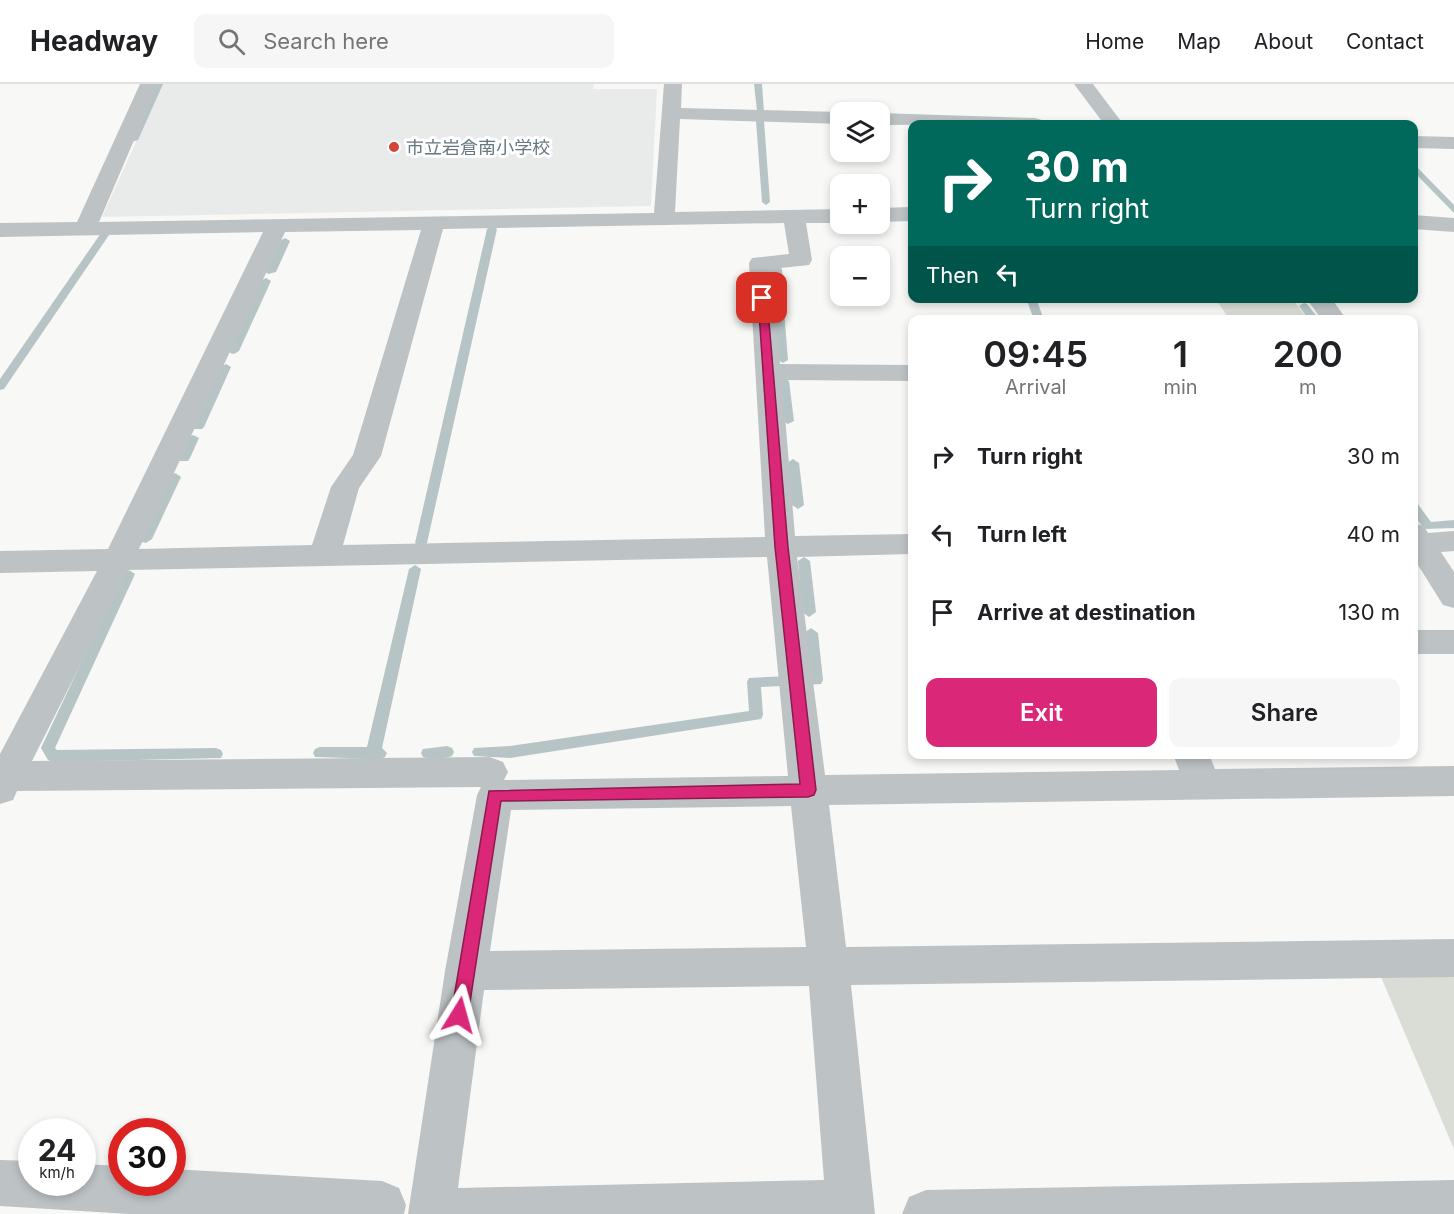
<!DOCTYPE html>
<html lang="en">
<head>
<meta charset="utf-8">
<style>
	body { margin:0; font-family:Inter,"Noto Sans JP",sans-serif; background:#f6f6f6; color:#202124; height:100vh; display:flex; flex-direction:column; font-size:22px; white-space:nowrap }
	* { box-sizing:border-box; margin:0 }
	p { font-size:20px; color:#757577 }
	.icon { flex:none; width:33px; height:33px; fill:none; stroke:currentColor; stroke-width:2; stroke-linecap:round; stroke-linejoin:round }
	.map { position:relative; flex:1; overflow:hidden }
	.side { position:absolute; left:908px; top:231px; width:510px; height:444px; display:flex; flex-direction:column; background:#fff; border-radius:12px; box-shadow:0 3px 9px #0003 }
	.side>* { flex:none }
	.guide { position:absolute; left:908px; top:36px; width:510px; height:183px; border-radius:12px; box-shadow:0 3px 9px #0003; background:#00695c; color:#fff; overflow:hidden }
	.controls { position:absolute; left:830px; top:18px; display:grid; gap:12px }
	.controls a { display:grid; place-items:center; width:60px; height:60px; border-radius:12px; background:#fff; box-shadow:0 3px 9px #0003; font-size:30px }
	.speed { position:absolute; left:18px; top:1034px; display:flex; gap:12px; font-size:30px; font-weight:700; text-align:center }
	.speed>* { display:grid; place-content:center; width:78px; height:78px; border-radius:50%; background:#fff; box-shadow:0 3px 9px #0003; line-height:1 }
	.speed small { font-size:15px; font-weight:400 }
	.speed .limit { border:9px solid #d22; background:#fff; color:#111 }
	.pin { position:absolute; display:grid; place-items:center; width:51px; height:51px; color:#fff; margin:-26px; border-radius:12px; box-shadow:0 3px 9px #0006 }
	.me { position:absolute; width:66px; margin:-33px; rotate:8deg; stroke-linejoin:round; filter:drop-shadow(0 0 4px #0008) }
	.turn { display:flex; align-items:center; gap:21px; height:126px; padding:0 18px; font-size:27px }
	.turn .icon { width:78px; height:78px; stroke-width:2.5 }
	.turn b { display:block; font-size:42px; line-height:51px }
	.then { display:flex; align-items:center; height:57px; padding:0 18px; background:#0003; gap:12px; font-size:22px }
	.eta { display:flex; justify-content:space-evenly; align-items:center; height:102px; text-align:center }
	.eta b { font-size:36px; font-weight:600; line-height:42px }
	.primary-button { display:flex; gap:12px; margin-top:auto; padding:12px 18px }
	.primary-button a { flex:1; height:69px; border-radius:12px; background:#db2777; color:#fff; font-size:24px; font-weight:600; line-height:69px; text-align:center }
	.primary-button a+a { background:#f6f6f6; color:#202124 }
	ul { padding:0; list-style:none }
	li { display:flex; align-items:center; gap:18px; height:78px; padding:0 18px }
	li div { flex:1 }
	li b { display:block; font-size:22px }
	li em { font-style:normal }
	header { display:flex; align-items:center; gap:36px; box-sizing:border-box; height:84px; padding:0 30px; background:#fff; border-bottom:2px solid #e0e0e0 }
	header strong { font-size:28px }
	nav { display:flex; gap:33px; margin-inline-start:auto; font-size:21px }
	.search { width:420px; height:54px; background:#f6f6f6; display:flex; align-items:center; gap:15px; box-sizing:border-box; padding:0 21px; border-radius:12px; color:#757577; font-size:22px }
	.map>svg:first-child { display:block }
</style>
</head>
<body>
<header>
<strong>Headway</strong>
<div class="search"><svg class="icon" aria-label="search" viewBox="0 0 24 24"><circle cx="10" cy="10" r="6"/><path d="M15 15l6 6"/></svg>Search here</div>
<nav><a>Home</a><a>Map</a><a>About</a><a>Contact</a></nav>
</header>
<div class="map">
<svg width="1454" height="1130" viewBox="0 0 1454 1130">
	<rect width="100%" height="100%" fill="#f8f8f6"/>
	<path fill="#e9eaea" d="M162,0h432l-1,5h64l-6,117 -549,11z"/>
	<g fill="#daddd6">
		<path d="M1216,215h76l16,20h-79z"/>
		<path d="M1454,892v173l-73,-172z"/>
	</g>
	<g fill="none" stroke-linecap="round" stroke-linejoin="round">
		<g fill="#b7c4c6" fill-rule="evenodd">
			<path d="M155,0h8l-25,56 -7,2 -1,-2z"/>
			<path d="M754,0h8l2,29 -7,-2z"/>
			<path d="M760,35l4,2 6,81 -4,3 -4,-3 -6,-81z"/>
			<path d="M1413,79l41,42v8l-41,-42z"/>
			<path d="M492,142l5,3 -70,314 -6,4 -6,-4 72,-314z"/>
			<path d="M101,149l8,2 -105,154 -4,1v-11z"/>
			<path d="M285,154l5,3 -14,31 -8,2 -2,-2 14,-31z"/>
			<path d="M777,182l5,3 2,29 -5,3 -5,-3 -2,-29z"/>
			<path d="M266,194l5,3 -32,70 -5,3 -4,-1 -1,-2 32,-70z"/>
			<path d="M1026,214h10l8,22h-10z"/>
			<path d="M1304,219l3,1 13,16h-11l-10,-14z"/>
			<path d="M779,223l5,3 4,50 -5,3 -5,-3 -4,-50z"/>
			<path d="M226,280l5,3 -27,60 -2,2h-8l-2,-2 29,-60z"/>
			<path d="M784,294l5,3 5,40 -6,3 -6,-3 -3,-40z"/>
			<path d="M193,351l6,3 -9,20 -2,3h-8l-2,-3 9,-20z"/>
			<path d="M793,375l6,4 5,42 -6,4 -6,-4 -5,-42z"/>
			<path d="M175,389l6,4 -29,62 -6,4 -4,-1 -2,-3 29,-62z"/>
			<path d="M1413,418l4,1 14,19 23,-2v8l-30,1 -11,-15z"/>
			<path d="M804,473l6,4 6,51 -7,5 -7,-5 -4,-51z"/>
			<path d="M415,481l6,4 -39,179 5,5 -2,4 -5,2 -65,-2 -2,-4 2,-4 5,-2h47l42,-178z"/>
			<path d="M129,486l6,4 -80,174 2,2 159,-2 5,2 2,4 -2,4 -168,4 -5,-2 -7,-12 82,-174z"/>
			<path d="M811,544l7,5 5,47 -2,4 -60,3 2,28 -2,4 -251,39 -36,-2 -2,-4 2,-4 36,-2 239,-35 -2,-29 2,-4 60,-3 -5,-42z"/>
			<path d="M447,662l5,2 2,4 -2,4c-9,3 -20,4 -29,1l-2,-4 2,-4z"/>
		</g>
		<g fill="#bdc3c5" fill-rule="evenodd">
			<path d="M140,0h18l-59,138 555,-9 10,-129h18l-1,24 160,4 -1,12 -160,-5 -5,93 165,-3v14h-34l6,37 -3,5 -37,4 8,95 132,1v16l-130,-1 13,156 117,-2v20l-115,3 28,218 354,-5 -6,-16h36l6,15 239,-3v30l-625,9 17,142 608,-8v38l-603,8 24,229h-467l37,-243 32,-176 4,-8 -464,4 -4,9 -13,4v-50l97,-183 -97,2v-22l108,-2 155,-317 -263,5v-14l77,-1zM784,139l5,31 -37,4 -3,5 16,274 -422,8 16,-57 22,-32 62,-227zM421,146l-68,225 -22,32 -19,58 -173,4 146,-317zM767,473l21,219 -284,4 4,-8 -5,-10 -13,-5 -458,4 96,-191zM791,722l15,141 -316,4 21,-141zM809,902l15,194 -366,8 26,-198z"/>
			<path d="M1074,0h19l30,40h-19z"/>
			<path d="M879,29l156,5 7,2 3,4 -166,1z"/>
			<path d="M1413,52l41,1v12l-41,-1z"/>
			<path d="M912,123v14l-33,1v-14z"/>
			<path d="M1413,131l41,3v14l-41,-3z"/>
			<path d="M1306,214h25l16,22h-25z"/>
			<path d="M1413,439l11,3 4,7 26,-2v20l-13,1 13,20v36l-11,-3 -30,-48z"/>
			<rect x="1413" y="546" width="41" height="24"/>
			<path d="M0,1076l32,1v21h50v-18l40,2v16h50v-13l210,12 17,7 7,17 -2,9h-275l-129,-8z"/>
			<path d="M1454,1096v34h-552l7,-17 17,-7z"/>
		</g>
	</g>
	<path fill="#db2777" stroke="#8e194d" stroke-width="1.5" d="M762,211l5,3 21,249 28,243 -2,5 -6,2 -307,4 -33,214 -2,6 -7,3 -6,-3 -2,-6 38,-224 311,-7 -25,-237 -17,-249z"/>
	<circle fill="#d4443b" stroke="#fff" stroke-width="2" cx="394" cy="63" r="6"/>
	<g text-anchor="middle" dominant-baseline="central" stroke-width="6" stroke-linejoin="round" paint-order="stroke">
		<g font-size="18" fill="#66787f" stroke="#fff" text-anchor="start">
			<text x="406" y="63">市立岩倉南小学校</text>
		</g>
	</g>
</svg>
<div class="controls">
<a><svg class="icon" aria-label="layers" viewBox="0 0 24 24"><path d="M12 4l9 5-9 5-9-5zM3 14l9 5 9-5"/></svg></a>
<a>+</a>
<a>−</a>
</div>
<div class="speed"><div>24<small>km/h</small></div><div class="limit">30</div></div>
<div class="pin" style="left:762px;top:214px;background:#d93025"><svg class="icon" aria-label="arrive" viewBox="0 0 24 24"><path d="M6 21V4h12l-3 4 3 4H6"/></svg></div>
<svg class="me" style="left:459px;top:931px" viewBox="-20 -20 40 40"><path d="M0-17L14 15 0 8-14 15z" fill="#db2777" stroke="#fff" stroke-width="4"/></svg>
<div class="guide">
<div class="turn"><svg class="icon" aria-label="right" viewBox="0 0 24 24"><path d="M7 20v-9h11M14 6l5 5-5 5"/></svg><div><b>30 m</b>Turn right</div></div>
<div class="then">Then<svg class="icon" aria-label="left" viewBox="0 0 24 24"><path d="M17 20v-9H6M10 6l-5 5 5 5"/></svg></div>
</div>
<section class="side">
<div class="eta">
<div><b>09:45</b><p>Arrival</p></div>
<div><b>1</b><p>min</p></div>
<div><b>200</b><p>m</p></div>
</div>
<ul>
<li><svg class="icon" aria-label="right" viewBox="0 0 24 24"><path d="M7 20v-9h11M14 6l5 5-5 5"/></svg><div><b>Turn right</b></div><em>30 m</em></li>
<li><svg class="icon" aria-label="left" viewBox="0 0 24 24"><path d="M17 20v-9H6M10 6l-5 5 5 5"/></svg><div><b>Turn left</b></div><em>40 m</em></li>
<li><svg class="icon" aria-label="arrive" viewBox="0 0 24 24"><path d="M6 21V4h12l-3 4 3 4H6"/></svg><div><b>Arrive at destination</b></div><em>130 m</em></li>
</ul>
<div class="primary-button"><a>Exit</a><a>Share</a></div>
</section>
</div>
</body>
</html>
